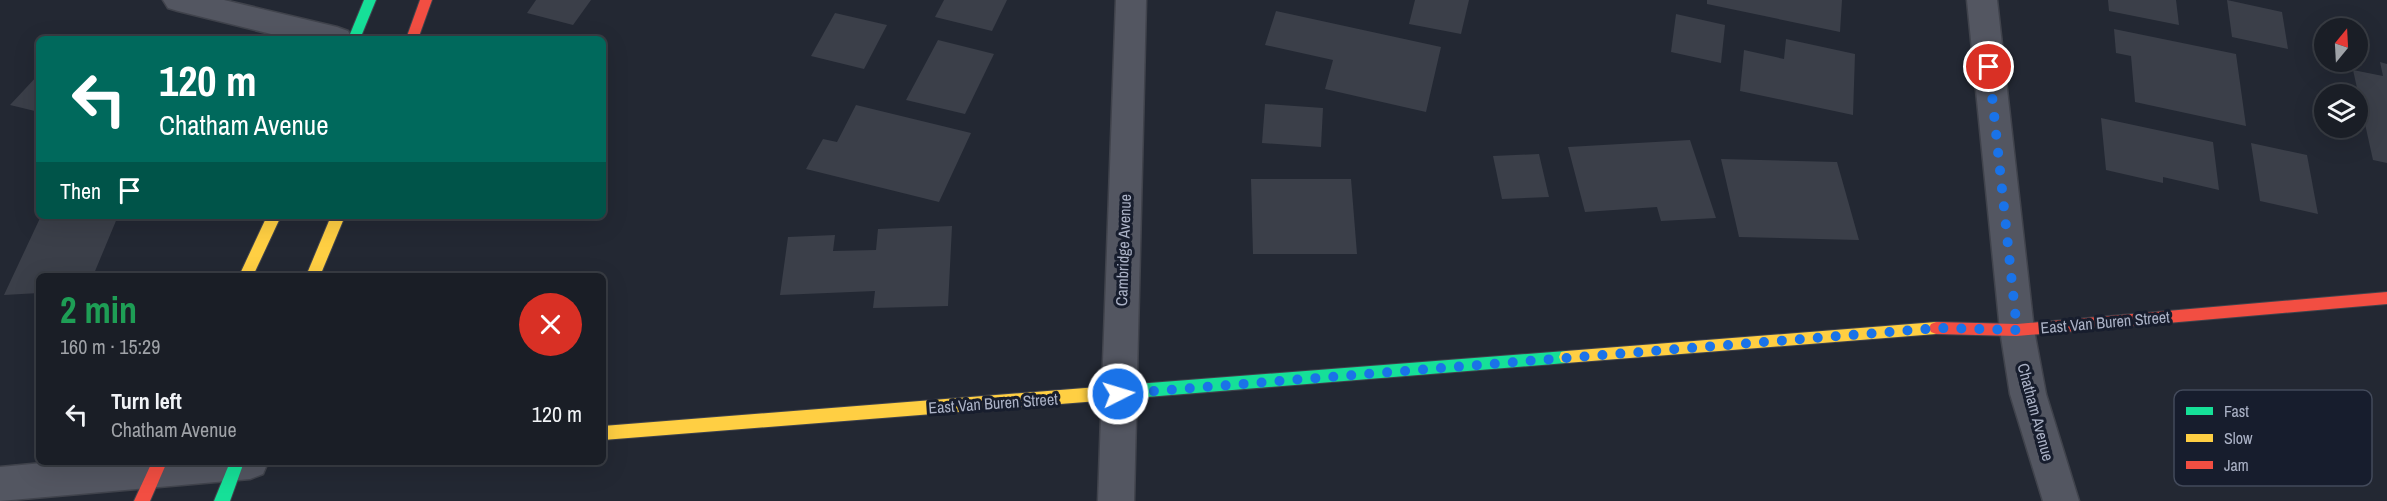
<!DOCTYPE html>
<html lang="en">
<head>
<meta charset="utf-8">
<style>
	body { margin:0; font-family:"Archivo Narrow",sans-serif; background:#23272e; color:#f1f3f6; height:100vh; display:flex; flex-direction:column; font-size:22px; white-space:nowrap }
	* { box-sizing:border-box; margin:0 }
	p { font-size:20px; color:#9fa2a7 }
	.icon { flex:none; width:33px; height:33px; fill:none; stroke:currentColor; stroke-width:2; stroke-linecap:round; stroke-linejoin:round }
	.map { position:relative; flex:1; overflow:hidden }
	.drawer { position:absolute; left:36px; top:273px; width:570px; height:192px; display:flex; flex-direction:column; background:#1a1e26; border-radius:9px; box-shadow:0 6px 24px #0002,0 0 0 2px #383c43 }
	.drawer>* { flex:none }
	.top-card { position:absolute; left:36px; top:36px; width:570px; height:183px; border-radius:9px; box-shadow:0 6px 24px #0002,0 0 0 2px #383c43; background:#00695c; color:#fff; overflow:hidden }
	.needle { width:39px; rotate:18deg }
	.fabs { position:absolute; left:2314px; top:18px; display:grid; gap:12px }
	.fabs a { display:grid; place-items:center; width:54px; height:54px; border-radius:50%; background:#1a1e26; box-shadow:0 6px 24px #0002,0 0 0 2px #383c43; font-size:30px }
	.pin { position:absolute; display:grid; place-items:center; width:51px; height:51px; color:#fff; margin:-26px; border:3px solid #fff; border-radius:50%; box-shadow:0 2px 6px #0007 }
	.me { position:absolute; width:66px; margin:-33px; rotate:85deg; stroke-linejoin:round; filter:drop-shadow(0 0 4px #0008) }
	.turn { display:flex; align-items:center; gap:21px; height:126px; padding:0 24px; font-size:27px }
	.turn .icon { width:78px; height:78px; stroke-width:2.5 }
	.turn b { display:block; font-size:42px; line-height:51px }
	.then { display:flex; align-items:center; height:57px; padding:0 24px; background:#0003; gap:12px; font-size:22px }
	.round { display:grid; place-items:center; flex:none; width:63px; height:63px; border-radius:32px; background:#23272e }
	.head { display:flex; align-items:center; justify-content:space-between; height:102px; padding:0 24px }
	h1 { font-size:36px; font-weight:700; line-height:45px; color:#1e9e55 }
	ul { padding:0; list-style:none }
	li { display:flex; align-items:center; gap:18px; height:78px; padding:0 24px }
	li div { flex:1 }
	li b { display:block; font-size:22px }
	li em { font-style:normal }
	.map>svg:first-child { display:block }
</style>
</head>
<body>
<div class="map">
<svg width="2387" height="501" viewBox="0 0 2387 501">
	<rect width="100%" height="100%" fill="#232833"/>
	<g fill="#3b3f49">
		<path d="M536,0h55l-18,25 -46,-12z"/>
		<path d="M944,0h63l-15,31 -57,-14z"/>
		<path d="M1415,0h54l-8,34 -52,-10z"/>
		<path d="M1707,0h135l-2,32 -133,-28z"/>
		<path d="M2108,0h68l3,25 -70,-14z"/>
		<path d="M2227,0l55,12 6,37 -56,-12z"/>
		<path d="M1276,11l165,36 -15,65 -101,-23 8,-29 -68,-15z"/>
		<path d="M835,13l52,12 -23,44 -53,-13z"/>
		<path d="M1676,14l49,11 -4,38 -50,-11z"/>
		<path d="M2114,29l122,25 10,72 -111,-24 -4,-46 -15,-3z"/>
		<path d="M1786,39l69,15 -2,61 -113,-24 4,-41 40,9z"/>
		<path d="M938,40l56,14 -29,60 -59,-14z"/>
		<path d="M2380,62l7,2v99l-14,-3 -20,-90 30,6z"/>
		<path d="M39,74v38l-29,-7z"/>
		<path d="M1265,104l58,4 -2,39 -59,-4z"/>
		<path d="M856,105l115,28 -32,69 -133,-33 17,-30 14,3z"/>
		<path d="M2101,118l112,24 6,48 -56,-13v6l-57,-13z"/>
		<path d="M1690,140l26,78 -55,3 -4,-14 -72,5 -17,-65z"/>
		<path d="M2251,143l56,12 11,59 -58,-13z"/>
		<path d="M1539,154l10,43 -47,2 -9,-43z"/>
		<path d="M1721,159l116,3 22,78 -120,-3z"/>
		<path d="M1251,179h100l6,75h-104z"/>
		<path d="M41,216h77l-25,60h-54v17l-35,2z"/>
		<path d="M952,226l-4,80 -75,2 2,-17 -95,4 8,-58 47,-2 -2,16 43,-1 2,-21z"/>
	</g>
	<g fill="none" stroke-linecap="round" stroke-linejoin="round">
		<g stroke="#40434c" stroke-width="3">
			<g id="street">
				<path d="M163,0h61l113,27 11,4 4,8h-61l-113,-28 -10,-3z"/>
				<path d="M1116,0h30l-12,501h-36z"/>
				<path d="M1967,0h30l37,330 12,64 33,107h-36l-33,-107 -10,-64z"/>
				<path d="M53,462h215l-5,12 -13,5 -250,22v-34z"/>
			</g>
		</g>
		<g stroke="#40434c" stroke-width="2">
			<g id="fast">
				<path d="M364,0h12l-16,39h-12z"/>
				<path d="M1566,351l5,1 2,5 -2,5 -5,1 -468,38 -5,-2 -2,-5 2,-5 5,-2z"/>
				<path d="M230,462h14l-14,39h-16z"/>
			</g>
		</g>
		<g stroke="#40434c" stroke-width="2">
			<g id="slow">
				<path d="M267,216h14l-28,60h-14z"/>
				<path d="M331,216h14l-25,60h-14z"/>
				<path d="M1936,322l5,2 2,4 -2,4 -5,2 -370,29 -5,-1 -2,-5 2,-5 5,-1z"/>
				<path d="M1098,387l5,2 2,5 -2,5 -5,2 -495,39v-14z"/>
			</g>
		</g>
		<g stroke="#40434c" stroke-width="2">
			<g id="jam">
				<path d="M420,0h12l-14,39h-12z"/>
				<path d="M2387,292v12l-370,32 -81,-2 -5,-2 -2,-4 2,-4 5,-2 81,2z"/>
				<path d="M152,462h15l-17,39h-16z"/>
			</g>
		</g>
		<use href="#street" fill="#535661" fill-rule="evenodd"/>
		<use href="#fast" fill="#16e098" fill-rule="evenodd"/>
		<use href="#slow" fill="#ffcf43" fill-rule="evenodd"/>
		<use href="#jam" fill="#f24e42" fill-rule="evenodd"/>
	</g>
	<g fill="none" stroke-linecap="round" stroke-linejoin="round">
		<path stroke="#1a73e8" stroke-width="10" stroke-dasharray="0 18" d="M1118,394l821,-66 78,2 -28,-263"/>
	</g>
	<g text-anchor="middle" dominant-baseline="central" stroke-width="6" stroke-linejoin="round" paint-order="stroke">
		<g font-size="16" fill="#abb2c6" stroke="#171d2d">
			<text transform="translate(1123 250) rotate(-88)">Cambridge Avenue</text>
			<text transform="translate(2105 322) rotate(-5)">East Van Buren Street</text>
			<text transform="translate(993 403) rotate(-4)">East Van Buren Street</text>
			<text transform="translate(2036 412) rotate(75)">Chatham Avenue</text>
		</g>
	</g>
	<rect x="2174" y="390" width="198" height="96" rx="9" fill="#171d2d" stroke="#434a5b" stroke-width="1.5"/>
	<rect x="2186" y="407" width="27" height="8" fill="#16e098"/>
	<rect x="2186" y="434" width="27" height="8" fill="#ffcf43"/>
	<rect x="2186" y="461" width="27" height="8" fill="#f24e42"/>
	<g font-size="16" fill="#abb2c6">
		<text x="2224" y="417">Fast</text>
		<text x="2224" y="444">Slow</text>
		<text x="2224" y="471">Jam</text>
	</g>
</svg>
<div class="fabs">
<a><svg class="needle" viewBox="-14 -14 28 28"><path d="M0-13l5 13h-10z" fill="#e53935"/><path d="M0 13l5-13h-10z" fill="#9fa2a7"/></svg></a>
<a><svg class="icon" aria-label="layers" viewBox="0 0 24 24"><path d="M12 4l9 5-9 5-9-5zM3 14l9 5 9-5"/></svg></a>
</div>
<div class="pin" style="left:1989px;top:67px;background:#d93025"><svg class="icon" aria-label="arrive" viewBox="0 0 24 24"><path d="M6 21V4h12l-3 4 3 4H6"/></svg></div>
<svg class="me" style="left:1118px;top:394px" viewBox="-20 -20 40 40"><circle r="17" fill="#1a73e8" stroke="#fff" stroke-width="3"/><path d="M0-11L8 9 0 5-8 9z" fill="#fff"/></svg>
<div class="top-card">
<div class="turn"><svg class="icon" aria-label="left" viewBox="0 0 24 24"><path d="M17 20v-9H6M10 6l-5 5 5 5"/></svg><div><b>120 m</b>Chatham Avenue</div></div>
<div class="then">Then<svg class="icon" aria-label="arrive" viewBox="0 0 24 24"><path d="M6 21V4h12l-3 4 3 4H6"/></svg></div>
</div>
<section class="drawer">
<div class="head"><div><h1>2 min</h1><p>160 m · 15:29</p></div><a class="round" style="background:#d93025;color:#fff"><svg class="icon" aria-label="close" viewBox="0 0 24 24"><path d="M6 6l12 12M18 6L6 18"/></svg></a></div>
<ul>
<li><svg class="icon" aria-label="left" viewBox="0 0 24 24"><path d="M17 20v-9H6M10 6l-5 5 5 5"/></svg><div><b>Turn left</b><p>Chatham Avenue</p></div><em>120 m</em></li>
</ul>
</section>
</div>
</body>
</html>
